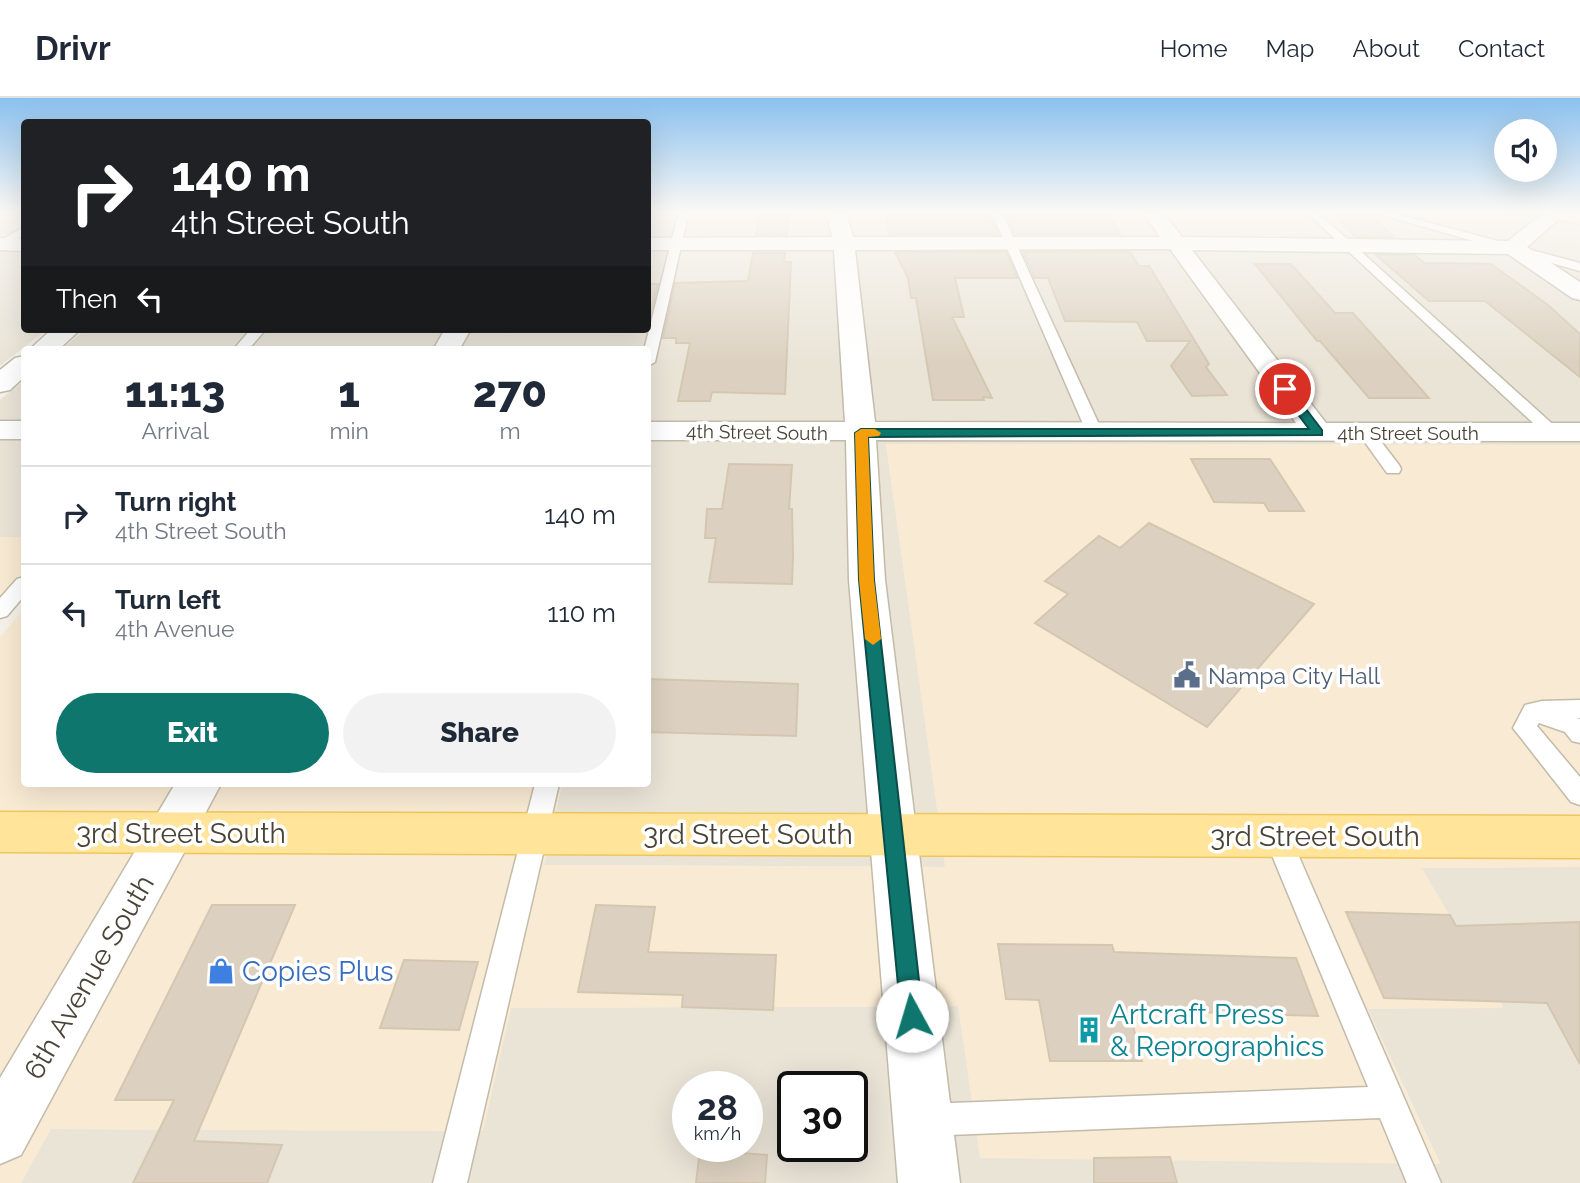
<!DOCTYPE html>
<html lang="en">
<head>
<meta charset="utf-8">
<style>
	body { margin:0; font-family:Raleway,sans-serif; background:#f2f2f3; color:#1f2937; height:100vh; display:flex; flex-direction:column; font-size:26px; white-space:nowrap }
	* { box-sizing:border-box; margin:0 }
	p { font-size:23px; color:#747a83 }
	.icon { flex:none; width:38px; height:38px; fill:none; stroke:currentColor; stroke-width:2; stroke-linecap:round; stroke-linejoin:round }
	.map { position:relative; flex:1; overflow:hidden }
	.sheet { position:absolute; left:21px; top:248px; width:630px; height:441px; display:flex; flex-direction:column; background:#fff; border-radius:7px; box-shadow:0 7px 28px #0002 }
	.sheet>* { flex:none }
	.top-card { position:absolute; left:21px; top:21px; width:630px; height:214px; border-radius:7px; box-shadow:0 7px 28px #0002; background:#202124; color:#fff; overflow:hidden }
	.tools { position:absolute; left:1494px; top:21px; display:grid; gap:14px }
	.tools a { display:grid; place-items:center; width:63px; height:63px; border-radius:50%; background:#fff; box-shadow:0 7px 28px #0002; font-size:35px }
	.speed { position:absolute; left:672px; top:973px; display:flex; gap:14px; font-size:35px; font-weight:700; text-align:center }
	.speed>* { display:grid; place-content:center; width:91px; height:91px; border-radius:50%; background:#fff; box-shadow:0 7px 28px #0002; line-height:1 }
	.speed small { font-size:18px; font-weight:400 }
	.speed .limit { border:4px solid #111; border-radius:10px; background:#fff; color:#111 }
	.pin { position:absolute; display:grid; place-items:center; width:60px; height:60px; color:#fff; margin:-30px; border:4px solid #fff; border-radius:50%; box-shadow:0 2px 7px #0007 }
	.me { position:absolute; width:77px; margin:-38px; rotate:354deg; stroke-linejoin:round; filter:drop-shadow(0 0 5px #0008) }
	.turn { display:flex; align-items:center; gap:24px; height:147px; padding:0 35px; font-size:32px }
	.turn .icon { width:91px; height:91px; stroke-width:2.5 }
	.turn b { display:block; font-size:49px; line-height:60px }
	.then { display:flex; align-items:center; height:66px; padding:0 35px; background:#0003; gap:14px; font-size:26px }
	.eta { display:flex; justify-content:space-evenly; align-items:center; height:119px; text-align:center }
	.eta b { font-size:42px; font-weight:800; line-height:49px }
	.cta { display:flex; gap:14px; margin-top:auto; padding:14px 35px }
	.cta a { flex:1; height:80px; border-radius:42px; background:#0f766e; color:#fff; font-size:28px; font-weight:800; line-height:80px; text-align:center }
	.cta a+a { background:#f2f2f3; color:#1f2937 }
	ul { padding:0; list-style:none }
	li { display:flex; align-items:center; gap:21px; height:98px; padding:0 35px; border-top:2px solid #e0e1e3 }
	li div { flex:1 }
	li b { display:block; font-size:26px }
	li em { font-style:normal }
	header { display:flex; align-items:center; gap:42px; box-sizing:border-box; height:98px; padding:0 35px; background:#fff; border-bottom:2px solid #e0e1e3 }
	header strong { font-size:33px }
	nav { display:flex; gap:38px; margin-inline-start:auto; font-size:24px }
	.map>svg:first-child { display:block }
</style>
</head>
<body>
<header>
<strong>Drivr</strong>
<nav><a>Home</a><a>Map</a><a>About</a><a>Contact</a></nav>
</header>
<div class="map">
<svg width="1580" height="1085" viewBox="0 0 1580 1085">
	<rect width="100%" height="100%" fill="#f6f2e9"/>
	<g fill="#eae4d7" fill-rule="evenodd">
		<path d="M0,113h24v118h23l-47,37z"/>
		<path d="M648,113h874l58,14v220l-694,-1 60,423 -402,-2 18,-81h86v-434h-587l25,-21h562z"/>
		<path d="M24,282v157h-24v-137z"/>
		<path d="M1580,769v316h-1559l29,-54 432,2 29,-123 448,-2 481,157 -73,-155 136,-1 -82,-139zM688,989h59v59h-59zM793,989h59v59h-59z"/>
	</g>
	<g fill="#f9ead3">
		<path d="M886,346l694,1v422l-158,1 81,140 -136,1 73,155 -460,-6 -22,-152 -447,2 -28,123 -432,-2 -30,54h-21v-546l24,-28v175h538l-18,81 401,2z"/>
		<path d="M0,439h24v46l-13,14h-11z"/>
	</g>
	<g fill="#dcd1c0" stroke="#d4c7b0" stroke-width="2">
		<path d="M760,113h29l-2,24h-31z"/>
		<path d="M1005,113l101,1 14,22h-105z"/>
		<path d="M1341,113h24l29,26h-38l-20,-20z"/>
		<path d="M886,118h104l8,18h-109z"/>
		<path d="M895,154h111l11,26h-62l9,39h-12l40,81 -9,-1 1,3h-51l-17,-102h-5l-3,-20z"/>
		<path d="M1023,154h107l9,14h10l60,98 -3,3 21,28 -35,1 -21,-30 19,-25h-43l-10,-19 -72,-1 -17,-43h-13z"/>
		<path d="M753,155h32l-1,9h7l-6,132 -73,-2 -2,9h-32l12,-58h-14v-5h-13l12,-55 73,-2z"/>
		<path d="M1376,157h39l9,8 67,1 57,41 32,29v43l-95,-76h-56z"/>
		<path d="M1255,166h36l44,49h18l76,85h-60l-49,-57h-3z"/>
		<path d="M648,186h10l-10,41z"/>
		<path d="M1191,361h79l34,52h-35l-5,-8 -50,-1z"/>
		<path d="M729,366l63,1 -3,44h3l1,46 -1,29 -83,-2 7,-44h-11l2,-29h15z"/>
		<path d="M1149,425l165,81 -107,123 -172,-104 33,-29 -23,-13 54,-45 21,12z"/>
		<path d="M648,581l150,5 -2,52 -148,-4z"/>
		<path d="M212,807h83l-101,236 88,4 -15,38h-134l41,-83h-59z"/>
		<path d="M596,807l59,2 -7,45 128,3 -3,55 -91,-3 1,-12 -105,-3z"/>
		<path d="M1346,814l104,3 6,11 124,-4v142l-33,-61 -163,-5z"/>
		<path d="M998,846l114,1 2,7 182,6 22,58 -189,-6 13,51h-92l-11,-61 -33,-1z"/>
		<path d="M404,862l74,2 -19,68 -79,-2z"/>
		<path d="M700,1052l67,5 -2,28h-69z"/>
		<path d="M1170,1059l7,26h-83v-25z"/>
	</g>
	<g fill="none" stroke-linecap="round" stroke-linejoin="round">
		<g stroke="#c2bbaa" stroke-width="3">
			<g id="service">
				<path d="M679,113h10l-34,151 -7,4v-16h-4z"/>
				<path d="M991,113h10l101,220 -2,3 -6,2 -8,-5z"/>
				<path d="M1305,113h11l242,218 2,3 -2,3h-12z"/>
				<path d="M1368,113h17l195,52v8z"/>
				<path d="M24,129v8l-24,15v-9z"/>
				<path d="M251,231h15l-18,21h-15z"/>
				<path d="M1367,331l6,2 26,34 2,4 -2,4h-12l-28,-39z"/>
				<path d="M24,479v19l-17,20 -7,2v-20l17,-19z"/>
				<path d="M1580,602v18h-4l4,1v24l-8,-2 -7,-9 -26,-9 -2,3 43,51v28l-9,-3 -58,-74 12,-23 17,-4z"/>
				<path d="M535,686h24l-92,399h-34z"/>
				<path d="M1277,727l9,3 4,8 151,347h-34l-27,-65 -455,18 -11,-5 -5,-11 5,-11 11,-5 443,-17 -104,-251 4,-8z"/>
			</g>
		</g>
		<g stroke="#c2bbaa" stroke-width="3">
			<g id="minor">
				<path d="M826,113h20l7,26h307l-18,-26h20l20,26 326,4 38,-30h22l-41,36 53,35v18l-8,-2 -64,-44 -316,-4 134,173h254v18l-704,-1 9,140 75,603h-62l-49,-603 -3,-140h-198v-18h197l-11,-172h-186v-12l184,-1zM1170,151l126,174 -421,-1 -20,-172z"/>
				<path d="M0,140l24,1v12l-24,-1z"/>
				<path d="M445,231h26l-12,21h-26z"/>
				<rect x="0" y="323" width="24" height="18"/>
				<path d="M175,686h46l-200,371 -21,9v-86z"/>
			</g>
		</g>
		<g stroke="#c2bbaa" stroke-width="3">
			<g id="tertiary">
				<path d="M52,231h29l-23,21h-29z"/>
				<path d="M24,258v21l-14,13 -10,2v-22l15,-12z"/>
			</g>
		</g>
		<g stroke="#dac895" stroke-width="3">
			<path id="secondary" d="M1538,113l42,1v12l-39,-9z"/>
		</g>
		<g stroke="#efc65e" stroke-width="3">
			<path id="primary" d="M0,714l1580,4v42l-1580,-6z"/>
		</g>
		<use href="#service" fill="#fff" fill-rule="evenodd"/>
		<use href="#minor" fill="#fff" fill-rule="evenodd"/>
		<use href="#tertiary" fill="#fff" fill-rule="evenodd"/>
		<use href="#secondary" fill="#fff3ca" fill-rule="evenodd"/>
		<use href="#primary" fill="#ffe499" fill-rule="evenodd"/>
	</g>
	<linearGradient id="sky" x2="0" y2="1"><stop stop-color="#8bc0ee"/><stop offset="0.43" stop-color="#fbf9f5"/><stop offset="1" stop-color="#fbf9f5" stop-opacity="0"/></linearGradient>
	<rect width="1580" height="265" fill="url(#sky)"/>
	<path fill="#0f766e" stroke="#0a4d48" stroke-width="2" d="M1285,288l4,1 33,43v5l-454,2 6,143 49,436 -3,8 -8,3 -8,-3 -3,-8 -42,-436 -4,-147 6,-4h448l-30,-40z"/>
	<path fill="#f59e0b" d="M875,331l6,4 -2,3 -11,1 6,143 7,59 -8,6 -8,-6 -6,-59 -4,-147 6,-4z"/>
	<defs>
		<g id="civic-bare" transform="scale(2.1)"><path d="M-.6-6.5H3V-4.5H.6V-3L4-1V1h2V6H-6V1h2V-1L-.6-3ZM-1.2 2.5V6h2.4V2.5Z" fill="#5c6f8a" stroke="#fff" stroke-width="2.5" paint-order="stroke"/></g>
		<g id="shop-bare" transform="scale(2.1)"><path d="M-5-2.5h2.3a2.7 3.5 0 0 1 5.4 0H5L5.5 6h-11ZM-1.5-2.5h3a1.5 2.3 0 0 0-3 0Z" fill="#3f7fe0" stroke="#fff" stroke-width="2.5" paint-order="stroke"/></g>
		<g id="building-bare" transform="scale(2.1)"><path d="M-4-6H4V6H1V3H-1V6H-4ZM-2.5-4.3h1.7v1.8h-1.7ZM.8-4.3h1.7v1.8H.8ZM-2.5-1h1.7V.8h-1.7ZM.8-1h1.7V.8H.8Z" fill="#0f9aa8" stroke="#fff" stroke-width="2.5" paint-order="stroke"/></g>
	</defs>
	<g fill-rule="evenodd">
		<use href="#civic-bare" x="1187" y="577"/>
		<use href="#shop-bare" x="221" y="873"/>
		<use href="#building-bare" x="1089" y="932"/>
	</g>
	<g text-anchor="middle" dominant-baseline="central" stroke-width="7" stroke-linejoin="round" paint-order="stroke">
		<g font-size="19" fill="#4a4336" stroke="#fff">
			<text transform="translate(757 334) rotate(1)">4th Street South</text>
			<text x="1408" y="335">4th Street South</text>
		</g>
		<g font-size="23" fill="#4e5e75" stroke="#fff" text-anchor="start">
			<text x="1208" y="577">Nampa City Hall</text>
		</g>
		<g font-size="28" fill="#4a4336" stroke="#fff">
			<text x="181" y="735">3rd Street South</text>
			<text x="748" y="736">3rd Street South</text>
			<text x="1315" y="738">3rd Street South</text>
			<text transform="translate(89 879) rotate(-60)">6th Avenue South</text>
		</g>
		<g font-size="28" fill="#366cbe" stroke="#fff" text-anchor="start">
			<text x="242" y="873">Copies Plus</text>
		</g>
		<g font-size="28" fill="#0d838f" stroke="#fff" text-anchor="start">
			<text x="1110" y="916">Artcraft Press<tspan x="1110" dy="32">&amp; Reprographics</tspan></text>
		</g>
	</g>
</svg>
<div class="tools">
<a><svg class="icon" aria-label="sound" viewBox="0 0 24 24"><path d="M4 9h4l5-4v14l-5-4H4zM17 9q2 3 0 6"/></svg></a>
</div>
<div class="speed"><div>28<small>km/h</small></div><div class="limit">30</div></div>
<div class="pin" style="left:1285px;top:291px;background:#d93025"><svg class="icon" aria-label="arrive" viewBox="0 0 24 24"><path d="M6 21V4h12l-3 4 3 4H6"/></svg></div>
<svg class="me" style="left:912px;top:918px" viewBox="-20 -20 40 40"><circle r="19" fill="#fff"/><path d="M0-13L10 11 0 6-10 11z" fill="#0f766e"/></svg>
<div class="top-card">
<div class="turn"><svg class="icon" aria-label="right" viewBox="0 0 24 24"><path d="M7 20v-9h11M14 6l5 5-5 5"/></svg><div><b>140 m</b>4th Street South</div></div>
<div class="then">Then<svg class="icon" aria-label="left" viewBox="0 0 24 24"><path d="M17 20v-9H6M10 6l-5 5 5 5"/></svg></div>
</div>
<section class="sheet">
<div class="eta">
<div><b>11:13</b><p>Arrival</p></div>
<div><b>1</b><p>min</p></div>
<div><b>270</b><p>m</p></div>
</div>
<ul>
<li><svg class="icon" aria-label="right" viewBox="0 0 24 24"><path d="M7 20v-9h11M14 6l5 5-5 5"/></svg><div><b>Turn right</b><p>4th Street South</p></div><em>140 m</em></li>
<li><svg class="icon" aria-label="left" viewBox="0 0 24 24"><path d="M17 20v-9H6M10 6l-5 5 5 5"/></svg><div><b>Turn left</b><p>4th Avenue</p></div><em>110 m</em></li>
</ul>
<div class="cta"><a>Exit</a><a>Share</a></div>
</section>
</div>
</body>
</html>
